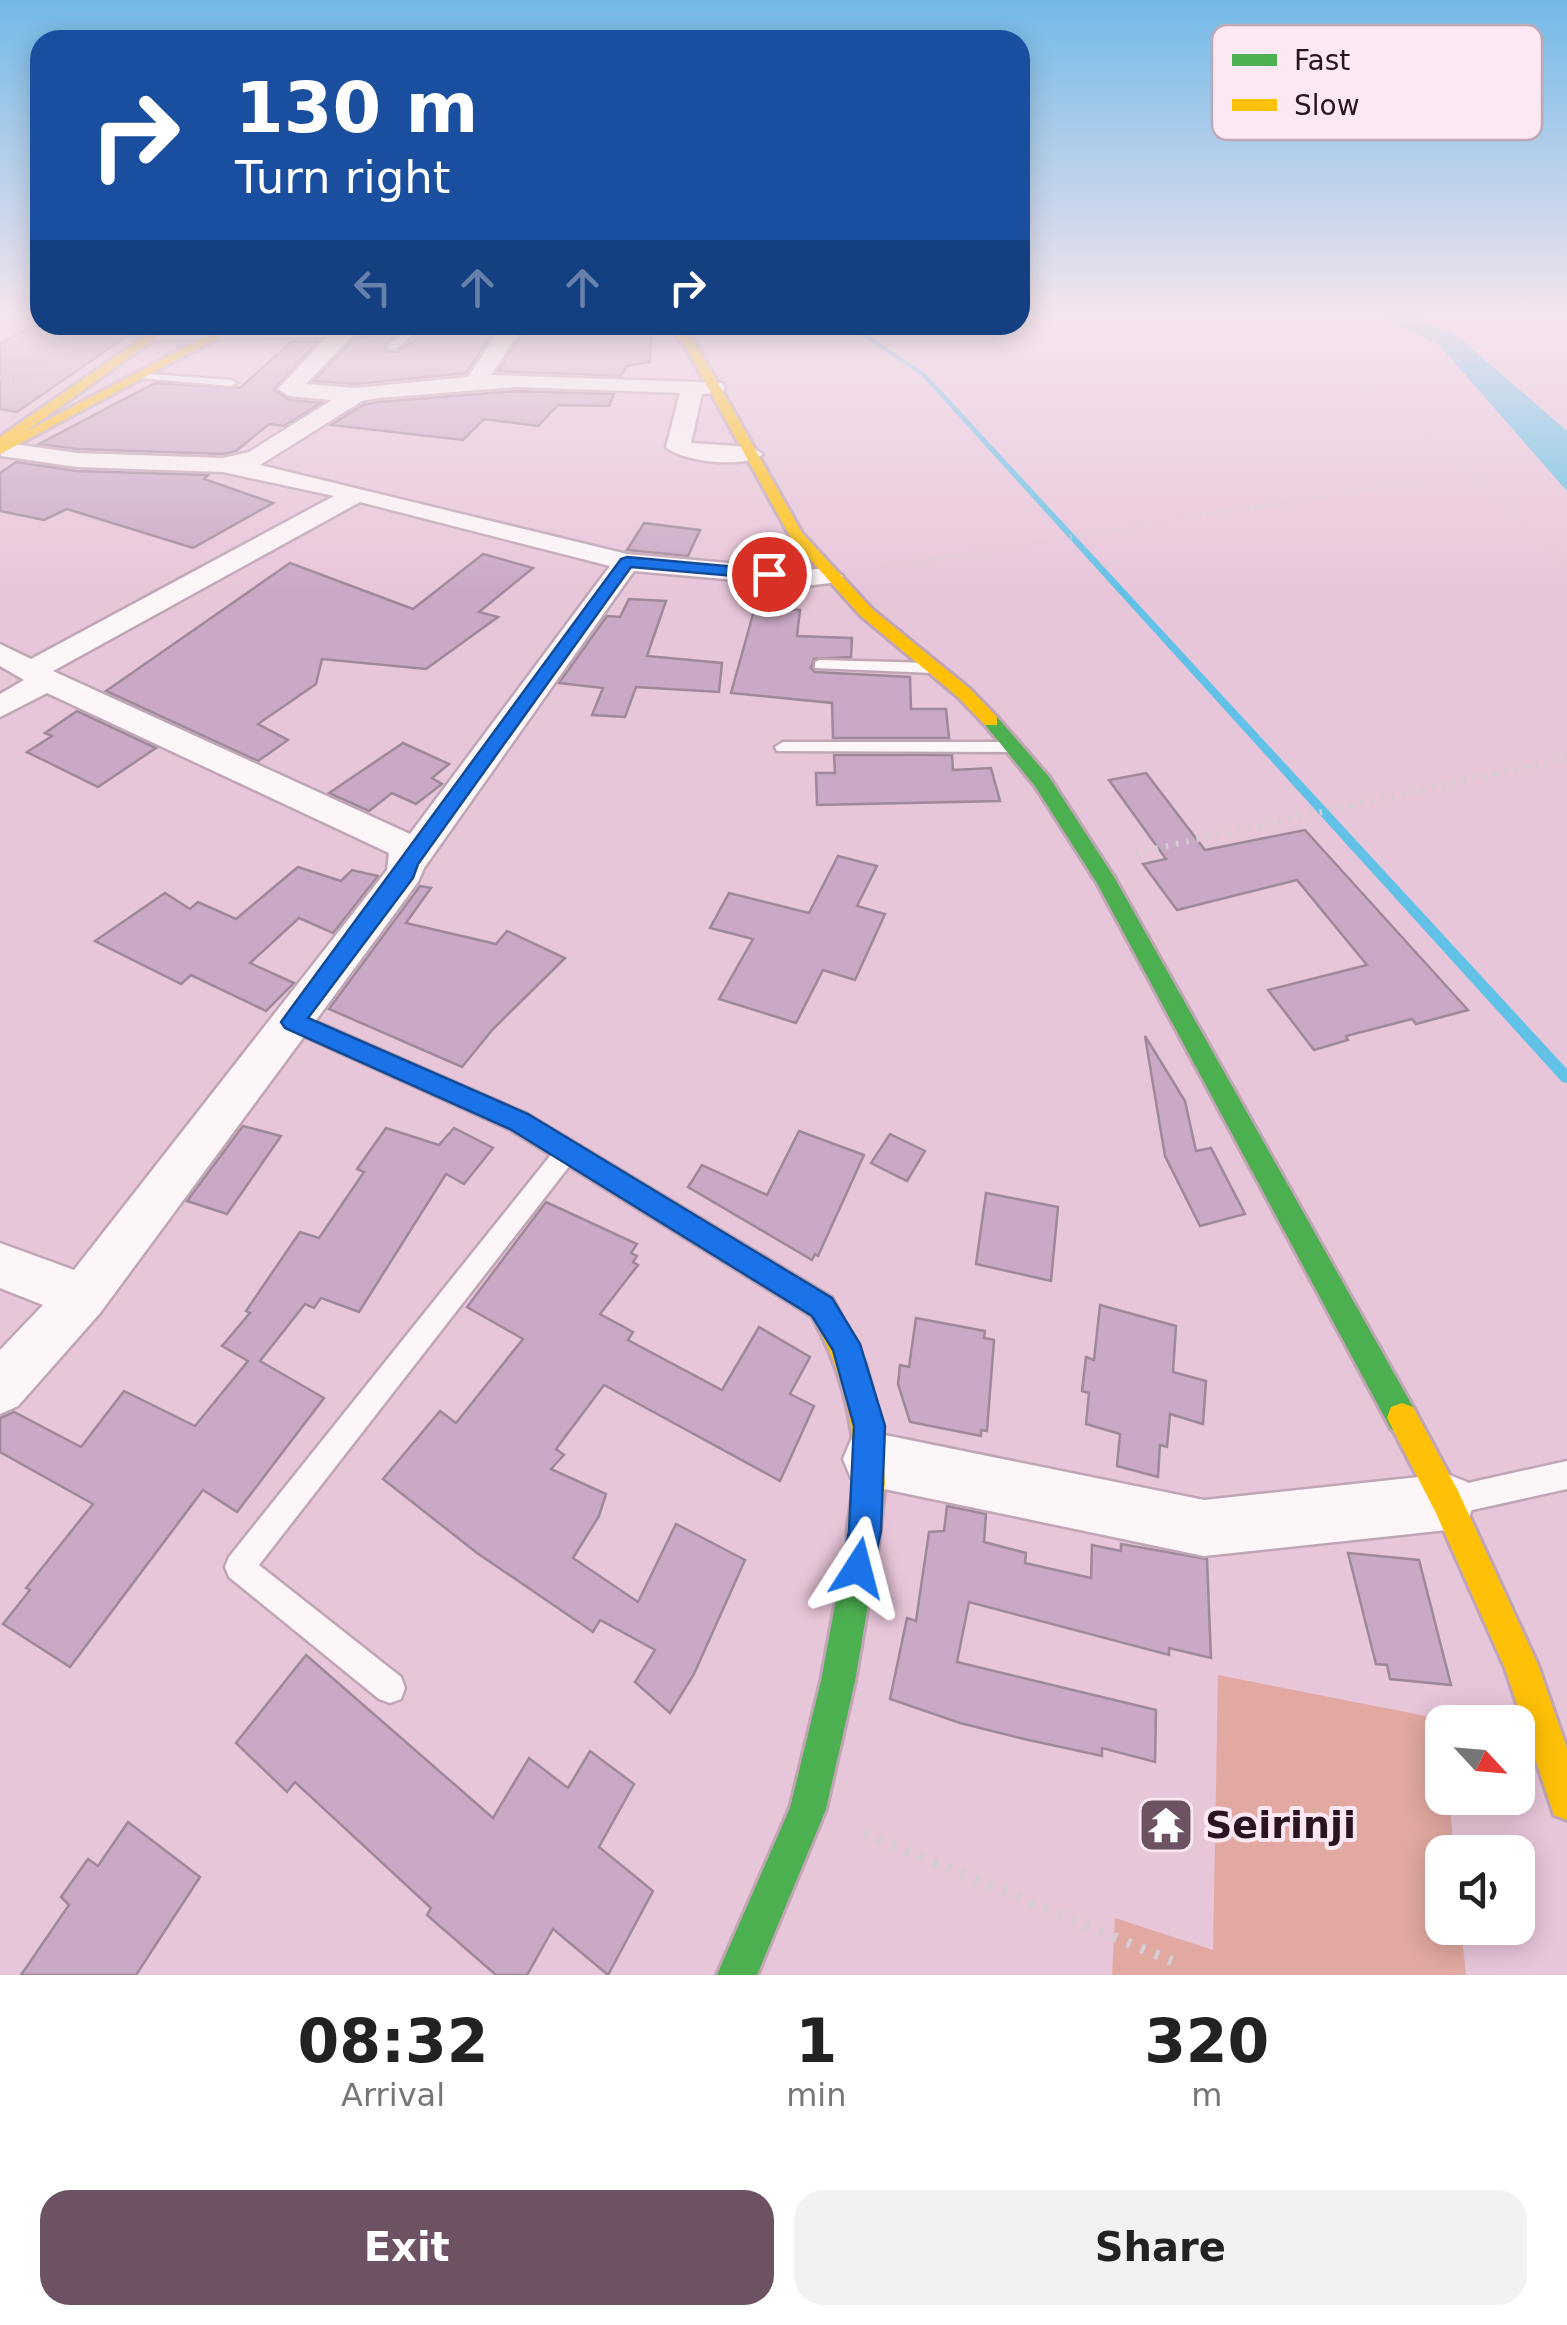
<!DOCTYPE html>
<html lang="en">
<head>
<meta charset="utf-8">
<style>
	body { margin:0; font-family:"DejaVu Sans",sans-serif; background:#f2f2f2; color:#222; height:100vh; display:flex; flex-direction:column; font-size:38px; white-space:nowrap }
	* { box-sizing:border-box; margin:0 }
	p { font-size:32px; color:#767676 }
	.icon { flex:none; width:55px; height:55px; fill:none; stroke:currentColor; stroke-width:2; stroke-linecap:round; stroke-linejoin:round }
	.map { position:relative; height:1975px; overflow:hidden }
	.sheet { display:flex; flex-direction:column; background:#fff; flex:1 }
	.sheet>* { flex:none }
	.top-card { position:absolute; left:30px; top:30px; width:1000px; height:305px; border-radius:30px; box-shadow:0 5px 25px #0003; background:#1a4fa0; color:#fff; overflow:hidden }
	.needle { width:65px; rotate:116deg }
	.tools { position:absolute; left:1425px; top:1705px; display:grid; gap:20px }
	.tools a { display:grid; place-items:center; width:110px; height:110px; border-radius:20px; background:#fff; box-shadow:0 5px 25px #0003; font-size:50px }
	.pin { position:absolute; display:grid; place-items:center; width:85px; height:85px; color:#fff; margin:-42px; border:5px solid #fff; border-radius:50%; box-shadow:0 2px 10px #0007 }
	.me { position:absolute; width:110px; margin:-55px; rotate:9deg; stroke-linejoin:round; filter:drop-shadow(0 0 8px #0008) }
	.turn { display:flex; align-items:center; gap:35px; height:210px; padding:0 40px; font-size:45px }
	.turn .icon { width:130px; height:130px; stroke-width:2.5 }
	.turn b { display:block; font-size:70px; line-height:85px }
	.lanes { display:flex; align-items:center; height:95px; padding:0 40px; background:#0003; justify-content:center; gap:50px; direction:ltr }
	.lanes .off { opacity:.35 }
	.eta { display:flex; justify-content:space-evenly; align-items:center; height:170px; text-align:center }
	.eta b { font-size:60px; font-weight:700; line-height:70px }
	.button { display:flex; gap:20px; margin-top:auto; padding:20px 40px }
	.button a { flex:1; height:115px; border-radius:30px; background:#6c5262; color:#fff; font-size:40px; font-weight:700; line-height:115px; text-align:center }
	.button a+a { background:#f2f2f2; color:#222 }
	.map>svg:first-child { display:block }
</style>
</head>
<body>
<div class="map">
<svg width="1567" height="1975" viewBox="0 0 1567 1975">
	<rect width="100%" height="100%" fill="#e8c6da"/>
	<path fill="#e1a9a1" d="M1218,1675l223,44 1,79h7l5,54h-12v76h19l5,47h-354l3,-57 98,32z"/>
	<path fill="#61c1e6" d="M1379,316h35l42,19 111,96v60l-128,-146z"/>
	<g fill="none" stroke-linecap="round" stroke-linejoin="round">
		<path fill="#61c1e6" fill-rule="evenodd" d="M846,325h7l73,49 641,695v14l-5,-1 -640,-706z"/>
	</g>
	<g fill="#c9a9c5" stroke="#9f889a" stroke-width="2.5">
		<path d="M62,325h81l-126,87 -17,-3v-65l32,-18 30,3z"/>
		<path d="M437,325h61l-32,48 -111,11 -41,-3 40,-42 50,-11 -19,16 1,7 11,1z"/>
		<path d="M580,327l71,2 -1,33 -23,4 -6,10 -123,-5 23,-36z"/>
		<path d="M292,341h26l-44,48 15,11 32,3 -37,23 -15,-2 -33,27 -13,3 -146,-5 -38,-5 116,-61 85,5z"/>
		<path d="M516,391l98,3 -5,12 -51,-1 -20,21 -54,-7 -21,21 -132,-15 32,-20 15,-3z"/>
		<path d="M16,462l61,9 131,4 -4,4 69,24 -80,45 -126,-39 -23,11 -44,-9v-38z"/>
		<path d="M644,523l56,7 -12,26 -61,-6z"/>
		<path d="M483,554l50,14 -54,44 19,5 -72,52 -104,-10 -6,25 -58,40 30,16 -30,21 -152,-70 184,-128 123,46z"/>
		<path d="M629,599l37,2 -19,55 75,7 -3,29 -83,-5 -11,30 -33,-2 11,-27 -44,-5 48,-67 13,1z"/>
		<path d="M755,607l45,3 -3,26 55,2 -1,19 -37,2 -3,9 4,4 95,5 1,32h35l3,29h-116l-1,-35 -101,-10z"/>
		<path d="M77,711l79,37 -58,39 -71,-35 25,-16 -7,-3z"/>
		<path d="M403,743l46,21 -17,14 10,6 -26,20 -24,-11 -23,18 -40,-18z"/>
		<path d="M834,755h118l1,15 38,-2 9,33 -183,4 -1,-32h19z"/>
		<path d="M1146,773l59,77 100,-20 163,180 -52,14 -4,-5 -66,17 2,4 -34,10 -46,-60 99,-25 -70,-85 -120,30 -34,-46 23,-5 -57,-79z"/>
		<path d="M838,856l39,10 -20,40 28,8 -30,66 -32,-10 -27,53 -77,-24 34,-60 -43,-11 19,-35 80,20z"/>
		<path d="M298,867l43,14 11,-11 26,6 -45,57 -34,-15 -49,45 44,20 -28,28 -75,-36 -10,9 -86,-43 70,-48 25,16 8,-7 38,17z"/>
		<path d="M420,886l11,2 -25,35 90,21 11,-13 58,27 -72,71 -31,38 -133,-58z"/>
		<path d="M1145,1036l40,65 11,50 15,-3 34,66 -45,12 -35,-70z"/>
		<path d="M243,1126l38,10 -54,78 -40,-13z"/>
		<path d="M386,1128l53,17 15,-17 39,20 -29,36 -18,-10 -87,138 -38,-14 -7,10 -9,-4 -45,57 64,37 -87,114 -34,-22 -133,177 -67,-43 27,-34 -4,-2 67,-84 -93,-52v-34l14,-6 67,35 43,-56 71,35 53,-65 -26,-15 28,-33 -4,-2 54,-79 19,6 45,-66 -7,-3z"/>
		<path d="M799,1131l65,24 -46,101 -3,-2 -3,6 -124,-73 14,-22 65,30z"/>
		<path d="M890,1134l35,17 -18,30 -36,-18z"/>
		<path d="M986,1193l72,14 -7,74 -75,-17z"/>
		<path d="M546,1202l91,42 -6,9 6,3 -4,6 5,3 -38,49 33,18 -5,8 94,50 37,-63 51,30 -20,37 24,12 -34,75 -176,-96 -48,64 8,6 -13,14 55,25 -7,22 -26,42 65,44 38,-78 69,36 -51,114 -24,39 -35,-31 20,-32 -55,-30 -7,12 -116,-79 -94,-74 57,-68 16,12 67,-84 -56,-32z"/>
		<path d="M1100,1305l76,21 -3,46 33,9 -3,43 -33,-10 -3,33 -7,-2 -2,32 -41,-11 3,-32 -34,-10 3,-31 -7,-2 4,-34 8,3z"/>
		<path d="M916,1318l69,13 -1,7 10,2 -7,91 -6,-1v6l-71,-14 -12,-38 2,-19 9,2z"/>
		<path d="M947,1506l39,8 -2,28 42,11 -1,10 66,15 1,-33 29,6v-7l86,15 4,99 -42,-10v7l-200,-53 -12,60 199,48 -1,52 -53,-14v8l-78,-17 -64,-16 -70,-24 17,-81 9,3 13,-89 15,-1z"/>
		<path d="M1348,1553l71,7 32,125 -61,-6 -3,-14 -11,-1z"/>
		<path d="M306,1655l187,163 36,-60 39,30 22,-37 44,33 -35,63 54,44 -45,84 -55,-46 -26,46h-31l-69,-60 4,-7 -136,-126 -8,10 -51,-49z"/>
		<path d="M128,1822l72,55 -64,98h-115l48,-70 -8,-8 27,-38 10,7z"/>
	</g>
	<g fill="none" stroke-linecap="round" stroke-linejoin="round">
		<g stroke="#c0a6b5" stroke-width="5">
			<g id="lane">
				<path d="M414,325h11l-28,23h-8v-4z"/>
				<path d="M136,373l95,7 5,3 -5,3 -91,-8 -4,-1z"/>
				<path d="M820,660l113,3 8,5 -8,5 -118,-5v-6z"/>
				<path d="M783,742h231l8,5 -8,5 -237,-1 -2,-4z"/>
				<path d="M566,1143l8,3 3,7 -3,7 -315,405 142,112 4,11 -4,11 -11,4 -11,-4 -150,-122 -4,-10 4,-10 329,-411z"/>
				<path d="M1567,1461v28l-108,24 -10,-4 -4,-10 4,-10 10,-4z"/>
			</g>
		</g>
		<g stroke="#c0a6b5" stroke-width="5">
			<g id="street">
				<path d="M390,325l-3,4 -35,7 -46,48 49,4 113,-11 35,-52h39l-3,4 -20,3 -28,43 231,8 3,5 -3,5 -20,1 -11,49 60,4 12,7c-15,15 -82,8 -97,-7l14,-54 -164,-6 -138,11 -16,3 -102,64 367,89 178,16 24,-2 14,8 -4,6 -34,4 -171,-15 -210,297 -6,14 -318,431 -82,93 -18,8v-64l43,-45 -43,-17v-45l74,27 313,-400 2,-17 -342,-160 -47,24v-23l24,-14 -24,-14v-22l31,15 303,-163 -111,-24 -146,-5 -76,-11 -1,-14 77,11 146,5 26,-6 83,-52 -43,-4 -11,-7 49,-52 -169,3 -7,-2v-8zM360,502l250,64 -200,268 -357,-163z"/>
				<path d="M870,1432l334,68 243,-26 20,8 8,20 -8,20 -20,8 -243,26 -334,-70 -19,-8 -8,-19 8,-19z"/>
			</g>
		</g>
		<g stroke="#c0a6b5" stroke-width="6">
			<g id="fast">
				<path d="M991,715l6,2 52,60 65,100 299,530 4,11 -4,11 -11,4 -11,-4 -294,-546 -62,-97 -53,-65z"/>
				<path d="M862,1530l11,5 5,11 -23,135 -29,128 -69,166h-40l73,-167 31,-127 25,-135 5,-11z"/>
			</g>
		</g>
		<g stroke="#c0a6b5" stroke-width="6">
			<g id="slow">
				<path d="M161,325h13l-149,107 202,-107h15l-242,129v-17z"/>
				<path d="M666,325h12l18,19 106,189 70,76 98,80 27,28v8h-12l-27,-28 -98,-82 -69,-77 -106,-192z"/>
				<path d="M293,1012l235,103 304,183 33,65 16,59 4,61 -7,63 -5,11 -11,5 -11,-5c-9,-22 2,-52 3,-77 2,-59 -13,-112 -42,-164l-302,-187 -225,-102 -4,-6 4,-6z"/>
				<path d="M1402,1403l11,4 45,84 80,174 29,84v71l-13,-5 -49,-147 -69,-155 -49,-95 4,-11z"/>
			</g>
		</g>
		<g stroke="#d6ccd2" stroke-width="4" stroke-dasharray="1 4" stroke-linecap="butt">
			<path d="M1260,316c94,50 171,117 248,191"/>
			<path d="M1502,316l65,34"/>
			<path d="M1550,316l17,8"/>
			<path d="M0,377l33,5"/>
			<path d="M750,383l471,-60"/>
			<path d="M1257,507l157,-26"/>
		</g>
		<g stroke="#d6ccd2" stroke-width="5" stroke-dasharray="1 5" stroke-linecap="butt">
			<path d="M1505,504l62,59"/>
			<path d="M875,569l398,-65"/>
		</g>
		<path stroke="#d6ccd2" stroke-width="6" stroke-dasharray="2.5 8" stroke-linecap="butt" d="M1135,853l432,-95"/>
		<path stroke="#d6ccd2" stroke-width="10" stroke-dasharray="4 11" stroke-linecap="butt" d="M864,1833l308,128"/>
		<use href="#lane" fill="#fcf6f9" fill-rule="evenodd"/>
		<use href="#street" fill="#fcf6f9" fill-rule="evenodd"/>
		<use href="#fast" fill="#4caf50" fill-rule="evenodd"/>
		<use href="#slow" fill="#ffc107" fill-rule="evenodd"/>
	</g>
	<linearGradient id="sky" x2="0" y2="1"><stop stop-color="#72b9e7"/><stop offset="0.53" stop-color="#f5e5ee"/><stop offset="1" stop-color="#f5e5ee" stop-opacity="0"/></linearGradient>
	<rect width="1567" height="592" fill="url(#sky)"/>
	<path fill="#1a73e8" stroke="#114b97" stroke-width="2.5" d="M627,557l142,13 8,4 -8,5 -138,-12 -213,297 -5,14 -105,140 220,96 304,184 28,46 25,82 -4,105 -11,49 -12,5 -11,-5 -5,-12 7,-37 5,-105 -21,-76 -21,-34 -302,-187 -225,-101 -4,-6 340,-463z"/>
	<defs>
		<g id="temple-square" transform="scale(2.875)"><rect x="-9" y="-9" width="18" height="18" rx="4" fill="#6c5262" stroke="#fce8f3"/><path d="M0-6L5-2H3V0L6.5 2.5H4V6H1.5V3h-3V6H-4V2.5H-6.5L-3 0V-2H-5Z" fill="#fff"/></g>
	</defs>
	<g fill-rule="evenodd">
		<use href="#temple-square" x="1166" y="1825"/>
	</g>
	<g text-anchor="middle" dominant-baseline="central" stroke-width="8" stroke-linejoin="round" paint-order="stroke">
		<g font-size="38" font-weight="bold" fill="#2a1422" stroke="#fce8f3" text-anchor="start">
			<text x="1205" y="1825">Seirinji</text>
		</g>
	</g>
	<rect x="1212" y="25" width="330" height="115" rx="15" fill="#fce8f3" stroke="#bda8b4" stroke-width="2.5"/>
	<rect x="1232" y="54" width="45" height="12" fill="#4caf50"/>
	<rect x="1232" y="99" width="45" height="12" fill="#ffc107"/>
	<g font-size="28" fill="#2a1422">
		<text x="1294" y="70">Fast</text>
		<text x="1294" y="115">Slow</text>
	</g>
</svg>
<div class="tools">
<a><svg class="needle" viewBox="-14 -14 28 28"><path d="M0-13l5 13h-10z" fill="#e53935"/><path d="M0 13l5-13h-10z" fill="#767676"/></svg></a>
<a><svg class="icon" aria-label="sound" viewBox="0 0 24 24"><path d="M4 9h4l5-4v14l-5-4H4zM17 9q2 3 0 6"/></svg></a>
</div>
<div class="pin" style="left:769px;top:574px;background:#d93025"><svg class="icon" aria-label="arrive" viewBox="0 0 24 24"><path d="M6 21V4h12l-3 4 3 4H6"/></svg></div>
<svg class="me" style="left:858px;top:1568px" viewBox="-20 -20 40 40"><path d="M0-17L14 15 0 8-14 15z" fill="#1a73e8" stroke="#fff" stroke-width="4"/></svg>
<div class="top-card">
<div class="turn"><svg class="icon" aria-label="right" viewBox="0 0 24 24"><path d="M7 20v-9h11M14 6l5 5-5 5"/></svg><div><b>130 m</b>Turn right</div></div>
<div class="lanes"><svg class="icon off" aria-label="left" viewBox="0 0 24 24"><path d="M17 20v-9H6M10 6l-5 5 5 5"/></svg><svg class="icon off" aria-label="ahead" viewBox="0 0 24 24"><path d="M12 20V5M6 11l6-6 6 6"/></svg><svg class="icon off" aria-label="ahead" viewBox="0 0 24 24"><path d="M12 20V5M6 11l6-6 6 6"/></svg><svg class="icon" aria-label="right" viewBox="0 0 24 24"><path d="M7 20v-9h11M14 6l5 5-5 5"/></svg></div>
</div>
</div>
<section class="sheet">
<div class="eta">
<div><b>08:32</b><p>Arrival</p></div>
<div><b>1</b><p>min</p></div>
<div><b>320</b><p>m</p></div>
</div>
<div class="button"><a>Exit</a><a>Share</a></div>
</section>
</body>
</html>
